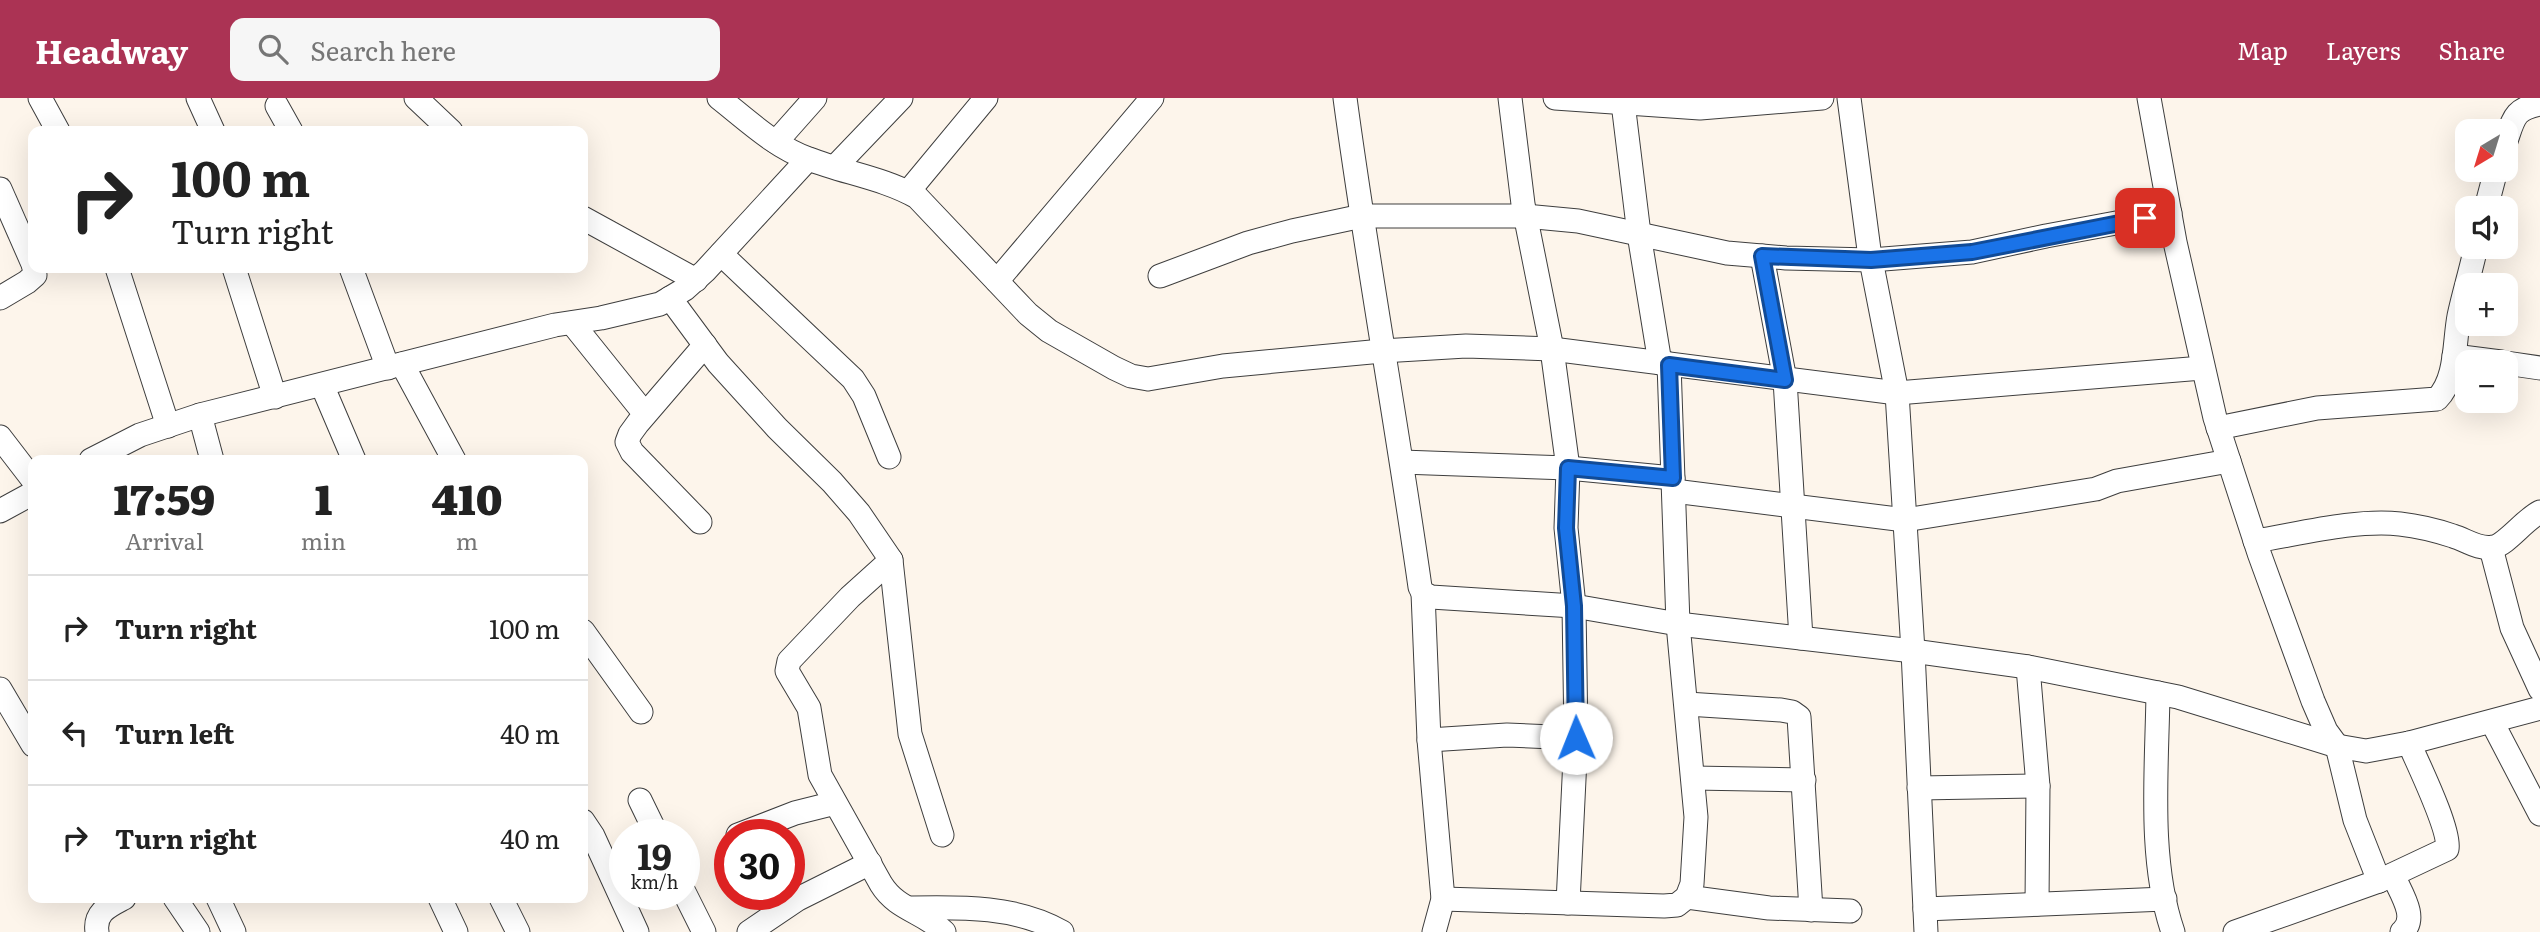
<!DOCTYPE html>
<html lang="en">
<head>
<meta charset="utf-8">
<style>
	body { margin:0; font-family:Literata,serif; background:#f6f6f6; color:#222; height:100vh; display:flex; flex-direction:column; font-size:26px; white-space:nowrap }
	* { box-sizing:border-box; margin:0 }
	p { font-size:23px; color:#767676 }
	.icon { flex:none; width:38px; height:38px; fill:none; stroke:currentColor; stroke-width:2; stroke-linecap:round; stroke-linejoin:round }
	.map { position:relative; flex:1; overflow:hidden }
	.side { position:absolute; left:28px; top:357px; width:560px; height:448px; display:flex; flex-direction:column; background:#fff; border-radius:14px; box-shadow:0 7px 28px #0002 }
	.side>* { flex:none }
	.guide { position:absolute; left:28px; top:28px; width:560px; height:147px; border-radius:14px; box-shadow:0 7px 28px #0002; background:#fff; color:#222; overflow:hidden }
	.needle { width:46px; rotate:218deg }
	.buttons { position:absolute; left:2455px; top:21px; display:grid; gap:14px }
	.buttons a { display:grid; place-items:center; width:63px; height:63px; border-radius:14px; background:#fff; box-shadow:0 7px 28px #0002; font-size:35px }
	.speed { position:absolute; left:609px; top:721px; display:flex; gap:14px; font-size:35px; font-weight:700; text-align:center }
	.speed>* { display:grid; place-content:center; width:91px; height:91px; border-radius:50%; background:#fff; box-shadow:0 7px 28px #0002; line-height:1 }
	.speed small { font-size:18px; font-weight:400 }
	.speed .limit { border:10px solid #d22; background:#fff; color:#111 }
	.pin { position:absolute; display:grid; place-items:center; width:60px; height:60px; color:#fff; margin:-30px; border-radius:14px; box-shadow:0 4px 10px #0006 }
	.me { position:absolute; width:77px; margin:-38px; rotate:359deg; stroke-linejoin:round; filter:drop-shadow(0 0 5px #0008) }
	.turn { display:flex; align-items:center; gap:24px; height:147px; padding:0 28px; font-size:32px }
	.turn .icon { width:91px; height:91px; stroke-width:2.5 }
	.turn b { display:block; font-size:49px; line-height:60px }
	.eta { display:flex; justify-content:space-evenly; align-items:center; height:119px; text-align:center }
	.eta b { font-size:42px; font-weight:800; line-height:49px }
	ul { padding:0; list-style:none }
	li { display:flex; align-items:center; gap:21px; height:105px; padding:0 28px; border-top:2px solid #e0e0e0 }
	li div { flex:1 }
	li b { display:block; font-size:26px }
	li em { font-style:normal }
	header { display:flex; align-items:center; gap:42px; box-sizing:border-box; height:98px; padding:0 35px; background:#ab3354; color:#fff }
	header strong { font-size:33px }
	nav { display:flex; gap:38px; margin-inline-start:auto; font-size:24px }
	.search { width:490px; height:63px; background:#f6f6f6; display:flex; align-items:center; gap:18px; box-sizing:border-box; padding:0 24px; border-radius:14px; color:#767676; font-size:26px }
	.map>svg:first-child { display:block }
</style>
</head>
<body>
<header>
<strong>Headway</strong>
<div class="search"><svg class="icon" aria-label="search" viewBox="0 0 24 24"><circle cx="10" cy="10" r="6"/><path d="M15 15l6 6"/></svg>Search here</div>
<nav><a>Map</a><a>Layers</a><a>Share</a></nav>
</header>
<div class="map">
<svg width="2540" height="834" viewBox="0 0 2540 834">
	<rect width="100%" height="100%" fill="#fdf5eb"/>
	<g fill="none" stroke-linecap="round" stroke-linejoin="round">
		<g stroke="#3e3e3e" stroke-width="25">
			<g id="minor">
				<path d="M40,0l18,33"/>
				<path d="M198,0l15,33"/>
				<path d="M416,0l35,33"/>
				<path d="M719,0c28,22 56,49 90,61 36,14 74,19 108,38l111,117 21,17 65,37 17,8 17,3 75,-13 159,-15 84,-5 86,3 345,44 305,-25"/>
				<path d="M1345,0c22,164 52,326 75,489l3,6 8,4 143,9 104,18 235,27 115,16 150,30 159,49 29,5 43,-8 131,-35"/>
				<path d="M1510,0l13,106 29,145 16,119 -2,60 8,78 2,132 -8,165"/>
				<path d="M1555,0l145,10 122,-10"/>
				<path d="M1849,0l20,152 28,143 16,258 13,281"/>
				<path d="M2149,0l26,144 40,176 44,135 54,148 13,30 11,15 18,74 24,61"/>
				<path d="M1623,5l16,131 21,129"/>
				<path d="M277,8l14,25"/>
				<path d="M2506,43c8,-23 8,-32 34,-37"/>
				<path d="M776,44l39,-44"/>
				<path d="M835,69l66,-69"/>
				<path d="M0,91l33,75"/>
				<path d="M908,94l78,-94"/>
				<path d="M2486,110l10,-38"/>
				<path d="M583,120l113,62"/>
				<path d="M721,156l132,125 11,17 25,61"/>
				<path d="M1762,158l23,124 16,258"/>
				<path d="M117,170l51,158"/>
				<path d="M234,170l41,129"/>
				<path d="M351,170l37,100"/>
				<path d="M1160,178l88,-33 44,-12 70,-15h163l53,5 149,32 59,5 85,2 101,-8 74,-16 124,-23"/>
				<path d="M997,183l155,-183"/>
				<path d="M0,200l27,-16 8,-7 -1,-7"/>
				<path d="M670,200l48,65 59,65 55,54 27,31 32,47 19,174 32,101"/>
				<path d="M572,225l73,91"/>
				<path d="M2454,258l47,6"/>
				<path d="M2506,265l34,5"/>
				<path d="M402,266l52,96"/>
				<path d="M322,287l32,75"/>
				<path d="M200,317l12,45"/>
				<path d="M2218,330l99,-20 120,-9c20,-20 17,-57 22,-83 5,-23 12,-46 17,-69"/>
				<path d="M0,339l33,43"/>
				<path d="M91,362l49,-25 60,-20 355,-90 46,-7 59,-14 25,-15 20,-18 103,-112"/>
				<path d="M1402,364l166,6 105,10"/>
				<path d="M1674,393l231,29 191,-31 21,-8 112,-20"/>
				<path d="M0,413l33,-18"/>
				<path d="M700,424l-68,-70 -5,-10 3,-8 8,-11 67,-78"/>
				<path d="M2255,443c44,-7 101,-22 145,-17 18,2 35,6 53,12 13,4 26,14 40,11 13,-2 31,-27 47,-35"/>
				<path d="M2491,450l21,80 28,61"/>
				<path d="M891,462l-41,37 -61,64 -2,10 22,37 11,67 61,109c16,26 42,27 63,48"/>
				<path d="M1423,495l6,147 14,159 -9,33"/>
				<path d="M583,533l58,81"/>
				<path d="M2028,569l10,119 -1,118"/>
				<path d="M0,591l33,56"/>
				<path d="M2158,595c-1,76 -10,167 15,239"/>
				<path d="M1687,606l94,6 11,2 7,5 12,193"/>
				<path d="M2492,624l48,92"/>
				<path d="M1429,642l78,-5 69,3"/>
				<path d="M1693,680l111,2"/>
				<path d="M1919,690l119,-2"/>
				<path d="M640,702l17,35"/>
				<path d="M583,723l10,15 44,96"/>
				<path d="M738,737l57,-22 40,-10"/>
				<path d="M2393,777c7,17 26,43 9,57"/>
				<path d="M684,794l20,40"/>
				<path d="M1687,799l82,11 81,3"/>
				<path d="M175,800l23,34"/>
				<path d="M218,800l16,34"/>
				<path d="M440,800l16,34"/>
				<path d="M501,800l17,34"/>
				<path d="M1443,801l221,7 13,-1 10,-8 5,-13 4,-67 -18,-193 -9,-260"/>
				<path d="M912,810c50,-1 105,-2 150,24"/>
				<path d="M1925,811l240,-10"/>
				<path d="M97,834c-3,-20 12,-26 27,-34"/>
				<path d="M749,834l49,-33 72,-36"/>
				<path d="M2235,834l144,-51 68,-32c4,-18 -29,-85 -38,-106"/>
			</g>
		</g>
		<use href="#minor" stroke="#fff" stroke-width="23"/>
	</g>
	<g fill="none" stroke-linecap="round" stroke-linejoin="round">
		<g stroke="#114b97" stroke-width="18">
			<path id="route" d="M1576,640l-2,-132 -8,-78 2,-60 105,10 -4,-113 116,15 -23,-124 109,4 101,-8 173,-34"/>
		</g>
		<use href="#route" stroke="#1a73e8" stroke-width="12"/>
	</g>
</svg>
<div class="buttons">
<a><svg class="needle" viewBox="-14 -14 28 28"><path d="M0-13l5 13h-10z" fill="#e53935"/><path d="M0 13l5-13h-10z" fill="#767676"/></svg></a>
<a><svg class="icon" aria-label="sound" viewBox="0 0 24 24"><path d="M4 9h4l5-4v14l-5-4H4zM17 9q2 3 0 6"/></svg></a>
<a>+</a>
<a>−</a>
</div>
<div class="speed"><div>19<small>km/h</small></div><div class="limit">30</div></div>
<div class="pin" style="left:2145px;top:120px;background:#d93025"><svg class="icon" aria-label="arrive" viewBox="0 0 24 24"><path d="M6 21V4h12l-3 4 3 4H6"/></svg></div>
<svg class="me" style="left:1576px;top:640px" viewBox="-20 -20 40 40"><circle r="19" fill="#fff"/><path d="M0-13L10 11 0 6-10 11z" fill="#1a73e8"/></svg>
<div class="guide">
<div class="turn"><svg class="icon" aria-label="right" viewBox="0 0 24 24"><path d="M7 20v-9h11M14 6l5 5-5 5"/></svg><div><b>100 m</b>Turn right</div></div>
</div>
<section class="side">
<div class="eta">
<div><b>17:59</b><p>Arrival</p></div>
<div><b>1</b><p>min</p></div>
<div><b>410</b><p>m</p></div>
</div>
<ul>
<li><svg class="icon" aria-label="right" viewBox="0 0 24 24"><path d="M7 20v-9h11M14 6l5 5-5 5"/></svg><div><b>Turn right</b></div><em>100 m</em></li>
<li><svg class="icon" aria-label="left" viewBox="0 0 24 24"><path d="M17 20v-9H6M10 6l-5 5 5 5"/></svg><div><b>Turn left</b></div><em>40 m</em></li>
<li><svg class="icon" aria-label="right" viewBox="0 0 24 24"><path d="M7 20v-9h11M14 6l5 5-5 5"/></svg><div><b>Turn right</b></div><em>40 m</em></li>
</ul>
</section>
</div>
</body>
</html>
